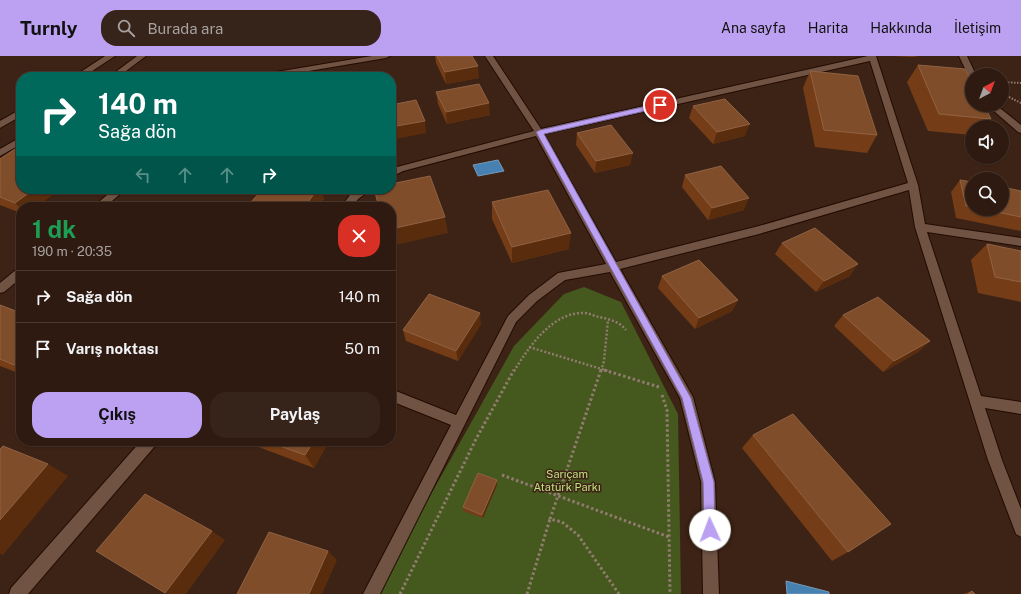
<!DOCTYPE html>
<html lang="tr">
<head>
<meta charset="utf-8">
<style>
	body { margin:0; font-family:"Public Sans",sans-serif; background:#362319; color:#f1f3f6; height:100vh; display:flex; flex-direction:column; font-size:15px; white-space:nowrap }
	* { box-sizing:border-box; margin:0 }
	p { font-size:13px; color:#a7a19f }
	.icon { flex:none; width:22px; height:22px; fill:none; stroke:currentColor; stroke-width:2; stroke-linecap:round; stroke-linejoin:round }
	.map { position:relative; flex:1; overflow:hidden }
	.sheet { position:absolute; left:16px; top:146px; width:380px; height:244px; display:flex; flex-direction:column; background:#2e1a10; border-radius:16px; box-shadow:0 1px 3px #0004,0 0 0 1px #493830 }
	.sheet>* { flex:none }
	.hud { position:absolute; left:16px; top:16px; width:380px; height:122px; border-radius:16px; box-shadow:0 1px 3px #0004,0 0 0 1px #493830; background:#00695c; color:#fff; overflow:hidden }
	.needle { width:26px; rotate:41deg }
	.tools { position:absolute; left:965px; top:12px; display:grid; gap:8px }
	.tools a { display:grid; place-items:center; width:44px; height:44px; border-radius:50%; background:#2e1a10; box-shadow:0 1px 3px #0004,0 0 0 1px #493830; font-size:20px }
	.pin { position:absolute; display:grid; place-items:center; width:34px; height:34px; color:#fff; margin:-17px; border:2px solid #fff; border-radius:50%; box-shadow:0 1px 4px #0007 }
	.me { position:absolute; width:44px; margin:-22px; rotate:358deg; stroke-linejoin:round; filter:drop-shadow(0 0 3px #0008) }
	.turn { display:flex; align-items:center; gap:14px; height:84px; padding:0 16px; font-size:18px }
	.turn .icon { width:52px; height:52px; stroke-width:2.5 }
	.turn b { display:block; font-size:28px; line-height:34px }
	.lanes { display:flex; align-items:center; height:38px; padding:0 16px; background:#0003; justify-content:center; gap:20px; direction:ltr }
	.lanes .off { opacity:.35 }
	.round { display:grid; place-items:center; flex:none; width:42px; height:42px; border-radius:16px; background:#362319 }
	.headline { display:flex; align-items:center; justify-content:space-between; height:68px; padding:0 16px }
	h1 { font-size:24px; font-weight:700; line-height:30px; color:#1e9e55 }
	.button { display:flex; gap:8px; margin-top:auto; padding:8px 16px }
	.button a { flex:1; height:46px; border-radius:16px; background:#bca0f2; color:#111; font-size:16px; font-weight:700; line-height:46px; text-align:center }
	.button a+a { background:#362319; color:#f1f3f6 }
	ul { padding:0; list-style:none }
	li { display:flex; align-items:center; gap:12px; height:52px; padding:0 16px; border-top:1px solid #493830 }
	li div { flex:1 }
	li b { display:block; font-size:15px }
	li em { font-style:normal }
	header { display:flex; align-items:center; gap:24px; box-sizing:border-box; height:56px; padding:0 20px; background:#bca0f2; color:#111 }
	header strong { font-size:19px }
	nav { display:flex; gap:22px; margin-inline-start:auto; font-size:14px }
	.search { width:280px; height:36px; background:#362319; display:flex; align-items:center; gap:10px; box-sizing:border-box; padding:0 14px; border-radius:16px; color:#a7a19f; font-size:15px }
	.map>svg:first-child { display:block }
</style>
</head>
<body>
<header>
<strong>Turnly</strong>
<div class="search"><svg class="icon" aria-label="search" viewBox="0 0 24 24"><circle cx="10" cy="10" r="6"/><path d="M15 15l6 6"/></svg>Burada ara</div>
<nav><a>Ana sayfa</a><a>Harita</a><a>Hakkında</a><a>İletişim</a></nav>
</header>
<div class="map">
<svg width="1021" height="538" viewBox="0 0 1021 538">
	<rect width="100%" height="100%" fill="#3d2315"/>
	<path fill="#45581d" d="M584,231l37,15 57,112 3,180h-306l139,-248 50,-52z"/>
	<g fill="#4781b1" stroke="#7699b8">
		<path d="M498,104l6,11 -26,5 -5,-11z"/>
		<path d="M786,525l43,11v2h-42z"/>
	</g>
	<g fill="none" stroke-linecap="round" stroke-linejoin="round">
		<g stroke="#220b01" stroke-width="2">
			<g id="street">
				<path d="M372,0h18l-4,2 -113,19h-19l4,-2z"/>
				<path d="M485,0h8l48,73 327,-73h8l42,129 7,39 96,14v8l-94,-14 54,164 40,6v12l-36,-6 17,52 19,49v28l-5,-3 -28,-74 -73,-233 -6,-37 -150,44 -139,35 73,128 22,85 4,112h-16l-2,-112 -21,-84 -70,-126 -45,8 -28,21 -21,21 -136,272h-17l88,-169 -60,-24v-12l65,26 52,-99 21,-21 29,-22 48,-9 -70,-128 -133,35 -12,6v-7l6,-3 137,-36zM870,5l38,122 -149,43 -143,36 -72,-128z"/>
				<path d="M959,0h8l9,19h-4v2h-3z"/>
				<path d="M987,49h9l25,20v8l-3,-1z"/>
				<path d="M114,133h12l-21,18h-12z"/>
				<path d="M360,133h12l-14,10 -6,8h-11l9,-12z"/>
				<path d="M21,212v10l-17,14 -4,1v-10l17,-14z"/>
				<path d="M141,385h16l-2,5 -127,148h-19l2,-6z"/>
			</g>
		</g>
		<g stroke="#220b01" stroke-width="2">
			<g id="secondary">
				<path d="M105,0h10l-32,21h-10z"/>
				<path d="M137,0h9l-28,21h-9z"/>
				<path d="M21,53v7l-21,12v-7z"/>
				<path d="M21,81v7l-21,12v-7z"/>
			</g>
		</g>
		<g stroke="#917c70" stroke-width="2" stroke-dasharray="1.5 1.5" stroke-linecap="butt">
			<path d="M1002,26l19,1"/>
			<path d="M1009,41l12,6"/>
		</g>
		<g stroke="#917c70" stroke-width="2.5" stroke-dasharray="2 2" stroke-linecap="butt">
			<path d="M529,291l79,24"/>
			<path d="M514,315c15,-24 38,-59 70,-58 5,0 10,3 15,4 10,2 21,5 27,13"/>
			<path d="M601,315l3,-10 4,-41"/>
		</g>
		<g stroke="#917c70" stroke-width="3" stroke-dasharray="2.5 2.5" stroke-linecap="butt">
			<path d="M601,314l-51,149 12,3 16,13 41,59"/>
			<path d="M604,314l55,17"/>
			<path d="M662,339l5,15 3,184"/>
			<path d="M502,419l167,62"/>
			<path d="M400,538l76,-155 38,-69"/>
			<path d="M527,538l23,-75"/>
		</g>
		<use href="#street" fill="#705343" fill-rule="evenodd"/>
		<use href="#secondary" fill="#705343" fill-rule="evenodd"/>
	</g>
	<g fill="#743d17">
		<path d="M435,0h37l7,22 -33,6 -10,-21z"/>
		<path d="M892,0h27l-7,1z"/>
		<path d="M918,9l73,54 -6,8h-13v8l-44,-4 -21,-49z"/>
		<path d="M810,15l67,64 -10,18 -52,-6 -12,-59z"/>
		<path d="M436,36l54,23 -43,9 -9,-20z"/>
		<path d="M693,50l52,30 -32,8 -24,-26z"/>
		<path d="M577,77l53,32 -35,8 -19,-28z"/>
		<path d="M0,103l60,30 -24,18h-15v6l-21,-8z"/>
		<path d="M685,119l59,35 -36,10 -26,-33z"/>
		<path d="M960,124l12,2v27h30l19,-18v40l-65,-13 -5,-26z"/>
		<path d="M324,143l-7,8h-63l-3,-5z"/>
		<path d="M492,146l77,47 -57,14 -20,-44z"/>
		<path d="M782,187l68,33 -34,16 -41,-38z"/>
		<path d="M987,188l34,7v51l-43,-9 -7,-33z"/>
		<path d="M662,220l76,24 -6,11 -37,18 -37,-41z"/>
		<path d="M0,249l21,8v61l-21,-8z"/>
		<path d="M843,259l87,26 -12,11 -35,20 -49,-46z"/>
		<path d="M481,268l-23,37 -52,-20 -3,-11z"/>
		<path d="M753,379l95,117 -16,9 -90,-113z"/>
		<path d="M243,385h86l-15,27z"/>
		<path d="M497,424v5l-14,33 -20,-7v-4z"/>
		<path d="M972,535l3,3h-12z"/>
	</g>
	<g fill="#592c0e">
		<path d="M478,10l1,12 -33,6 -1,-12z"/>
		<path d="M489,47l1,12 -43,9 -1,-12z"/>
		<path d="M425,65l1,12 -35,7v-13z"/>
		<path d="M750,68l-5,12 -32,8 4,-12z"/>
		<path d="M633,97l-3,12 -35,8 1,-12z"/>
		<path d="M34,133h26l-24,18h-15v2l-6,-6z"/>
		<path d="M318,133h3l3,10 -7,8h-13z"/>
		<path d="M749,142l-5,12 -36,10 4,-12z"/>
		<path d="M445,161l3,16 -57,13v-17z"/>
		<path d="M571,177l-2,16 -57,14v-16z"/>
		<path d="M858,208l-8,12 -34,16 8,-11z"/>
		<path d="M738,244l-6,11 -37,18 4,-11z"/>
		<path d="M480,257l1,11 -23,37 -2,-10z"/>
		<path d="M930,285l-12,11 -35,20 11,-11z"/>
		<path d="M21,302v12l-7,-5z"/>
		<path d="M314,385h15l-15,27 -9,-13z"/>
		<path d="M48,408l20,12 -65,79 -3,-1v-34z"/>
		<path d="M497,424v5l-14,33 -1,-3z"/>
		<path d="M212,475l13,9 -39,54h-18l-3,-1z"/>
		<path d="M328,495l9,9 -15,34h-13z"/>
	</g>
	<g fill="#804d2a" stroke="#906243">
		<path d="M437,0h35l6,10 -33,6z"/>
		<path d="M918,9l47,4 7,14v22h12l7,14 -52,-5z"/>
		<path d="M810,15l48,5 19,59 -53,-5z"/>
		<path d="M288,18l8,3h-12z"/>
		<path d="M479,28l10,19 -43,9 -10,-20z"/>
		<path d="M725,43l25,25 -33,8 -24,-26z"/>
		<path d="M416,44l9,21 -34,6v-22z"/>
		<path d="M611,69l22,28 -37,8 -19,-28z"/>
		<path d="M21,89v44h13l-19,14 -15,-6v-38z"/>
		<path d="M721,110l28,32 -37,10 -27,-33z"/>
		<path d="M430,120l15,41 -54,12v-22h-12l-5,-18h17v-5z"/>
		<path d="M960,124l12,2v25l-6,-1z"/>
		<path d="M1002,131l19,4v26l-39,-8h20z"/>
		<path d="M263,133h55l-14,18h-34l-19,-5z"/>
		<path d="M548,134l23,43 -59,14 -20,-45z"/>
		<path d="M815,172l43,36 -34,17 -42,-38z"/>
		<path d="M987,188l34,7v31l-26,-5z"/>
		<path d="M699,204l39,40 -39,18 -37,-42z"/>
		<path d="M429,238l51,19 -24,38 -53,-21z"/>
		<path d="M878,241l52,44 -36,20 -51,-46z"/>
		<path d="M0,249l21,8v45l-7,7 -14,-6z"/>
		<path d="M793,358l98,110 -43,28 -95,-117z"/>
		<path d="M266,385h48l-9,14z"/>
		<path d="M3,390l45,18 -48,56v-71z"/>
		<path d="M478,417l19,7 -15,35 -19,-8z"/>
		<path d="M145,438l67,37 -47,62 -69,-42z"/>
		<path d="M269,476l59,19 -19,43h-72z"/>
		<path d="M972,535l3,3h-7z"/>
	</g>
	<path fill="#bca0f2" stroke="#7a689d" d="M660,47l4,2 -1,2 -119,27 147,264 23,84 1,48 -1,4 -4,2 -5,-2 -1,-4 -1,-48 -21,-84 -146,-266 4,-2z"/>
	<g text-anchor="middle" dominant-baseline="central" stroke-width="3" stroke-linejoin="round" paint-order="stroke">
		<g font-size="11" fill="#bfe082" stroke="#3d2315">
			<text x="567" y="418">Sarıçam<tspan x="567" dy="13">Atatürk Parkı</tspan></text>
		</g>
	</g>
</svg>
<div class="tools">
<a><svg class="needle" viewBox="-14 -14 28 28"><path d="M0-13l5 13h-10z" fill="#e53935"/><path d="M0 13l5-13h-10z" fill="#a7a19f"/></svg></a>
<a><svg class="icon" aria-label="sound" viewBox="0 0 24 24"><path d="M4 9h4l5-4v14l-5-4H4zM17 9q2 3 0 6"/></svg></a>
<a><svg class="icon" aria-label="search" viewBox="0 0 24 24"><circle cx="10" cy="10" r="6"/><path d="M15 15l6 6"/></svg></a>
</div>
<div class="pin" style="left:660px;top:49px;background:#d93025"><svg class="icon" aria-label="arrive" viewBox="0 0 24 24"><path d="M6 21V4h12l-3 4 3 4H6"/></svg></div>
<svg class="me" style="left:710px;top:474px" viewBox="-20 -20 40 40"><circle r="19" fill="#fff"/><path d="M0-13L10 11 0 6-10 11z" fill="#bca0f2"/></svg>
<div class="hud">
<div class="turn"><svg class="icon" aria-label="right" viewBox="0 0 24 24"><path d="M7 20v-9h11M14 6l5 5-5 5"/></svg><div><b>140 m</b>Sağa dön</div></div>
<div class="lanes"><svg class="icon off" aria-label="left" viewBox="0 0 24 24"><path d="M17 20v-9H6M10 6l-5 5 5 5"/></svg><svg class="icon off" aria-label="ahead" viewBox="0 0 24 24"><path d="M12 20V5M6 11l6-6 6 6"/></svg><svg class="icon off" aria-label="ahead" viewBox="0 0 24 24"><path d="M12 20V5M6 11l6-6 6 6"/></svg><svg class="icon" aria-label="right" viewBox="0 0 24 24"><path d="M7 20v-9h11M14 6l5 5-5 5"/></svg></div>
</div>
<section class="sheet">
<div class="headline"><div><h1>1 dk</h1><p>190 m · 20:35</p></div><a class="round" style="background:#d93025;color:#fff"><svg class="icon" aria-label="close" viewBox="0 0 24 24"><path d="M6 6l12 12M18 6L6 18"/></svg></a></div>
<ul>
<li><svg class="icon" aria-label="right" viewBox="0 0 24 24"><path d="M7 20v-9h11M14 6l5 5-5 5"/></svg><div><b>Sağa dön</b></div><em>140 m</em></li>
<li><svg class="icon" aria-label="arrive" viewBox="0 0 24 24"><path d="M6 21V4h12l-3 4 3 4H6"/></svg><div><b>Varış noktası</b></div><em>50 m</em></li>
</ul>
<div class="button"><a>Çıkış</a><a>Paylaş</a></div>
</section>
</div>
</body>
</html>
